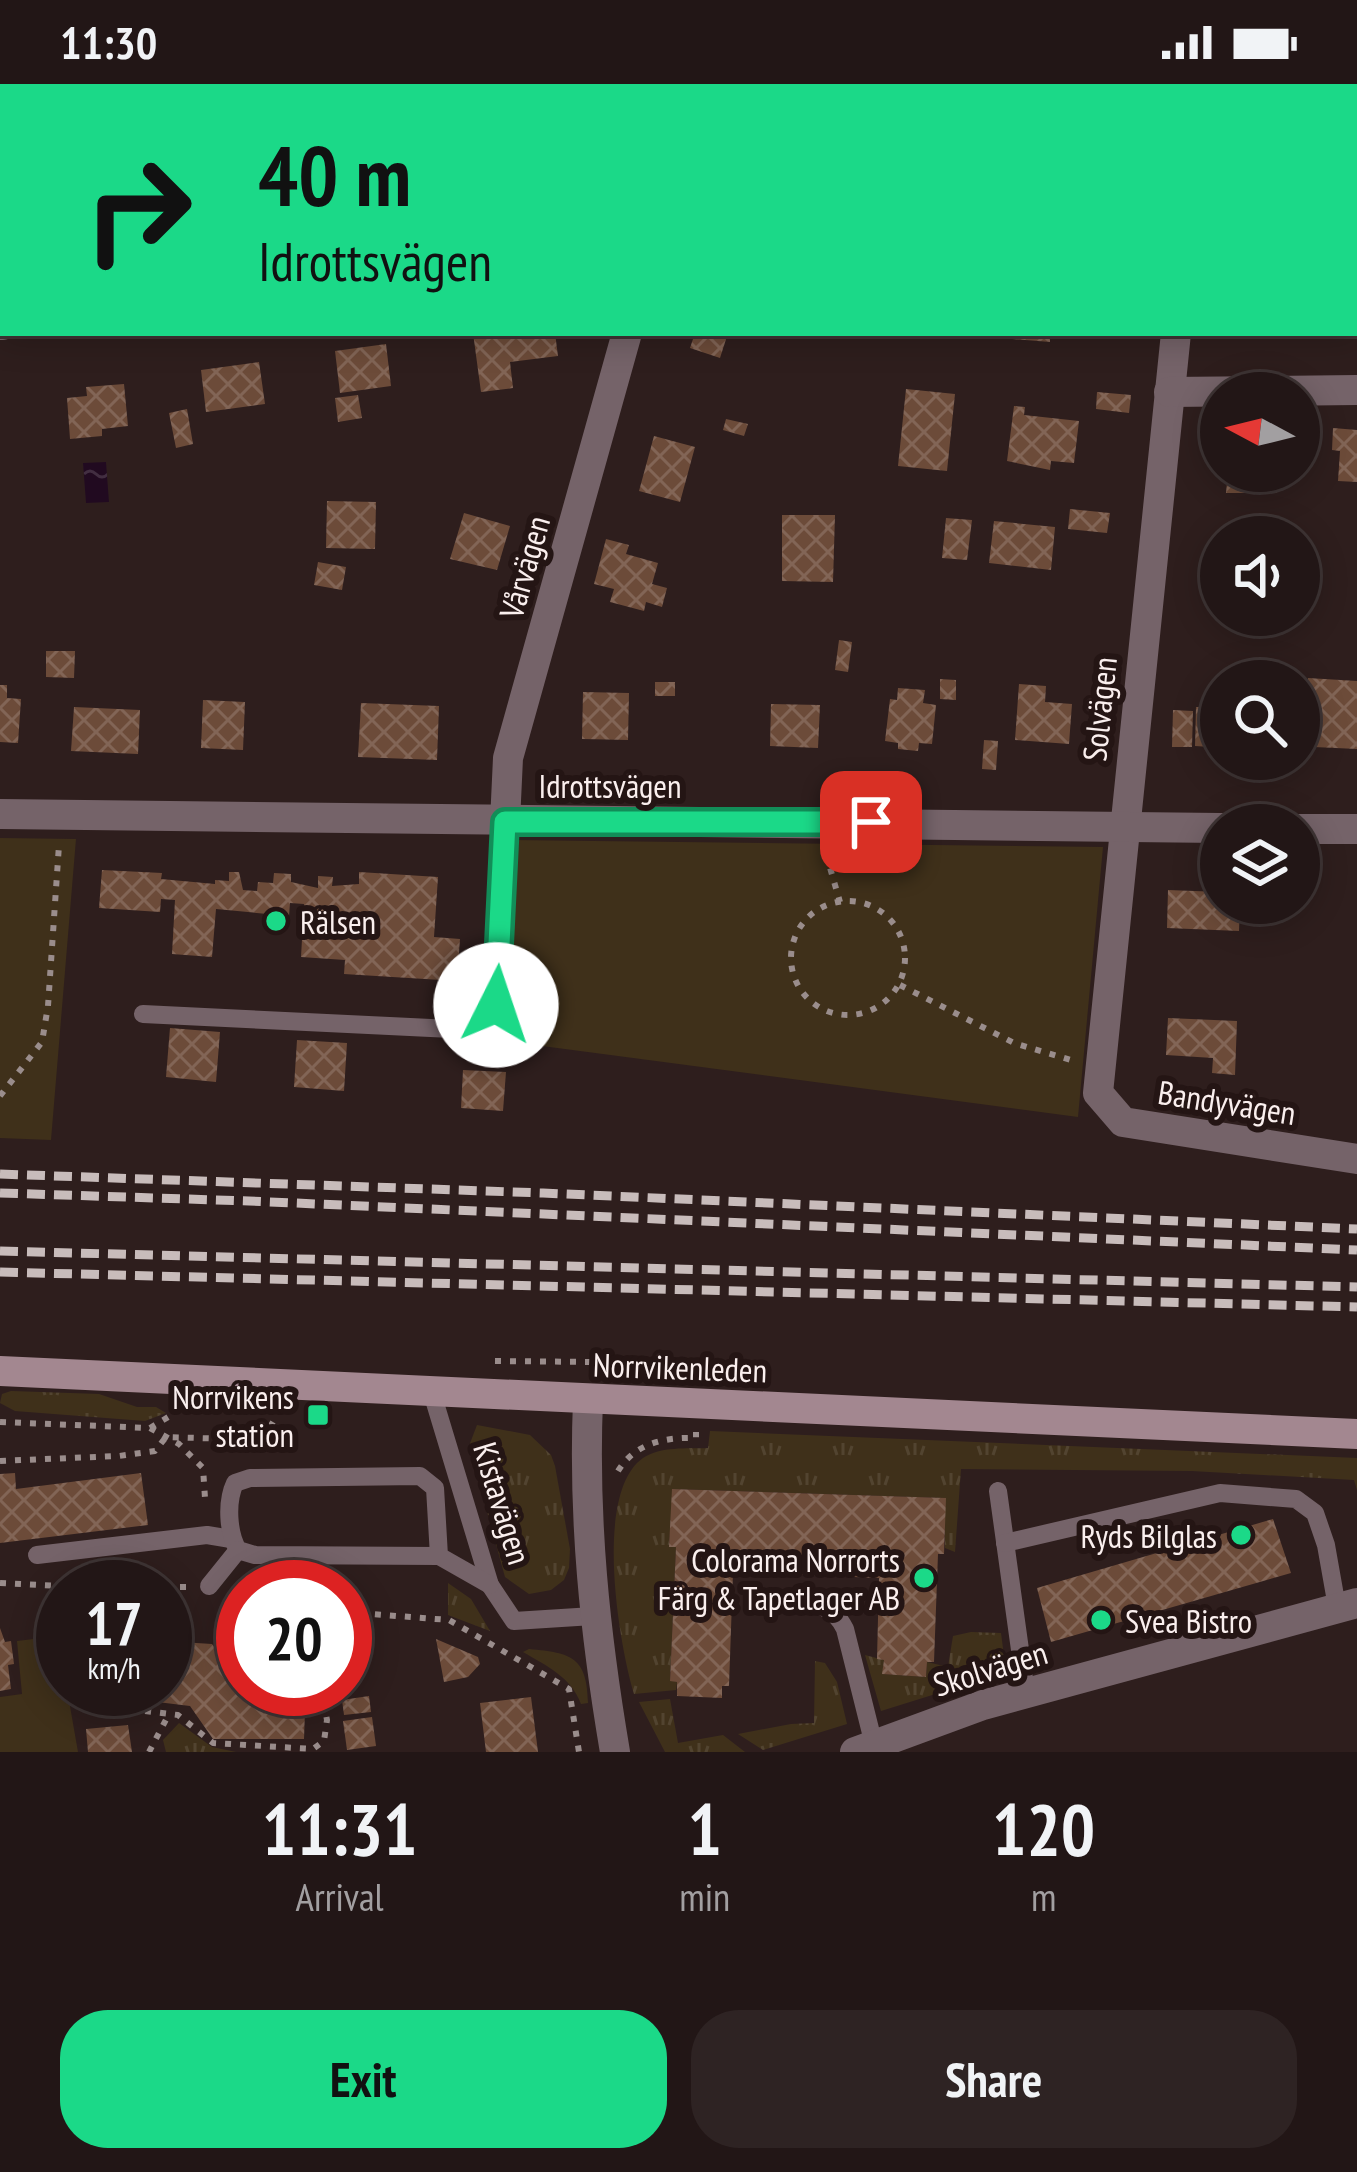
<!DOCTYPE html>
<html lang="en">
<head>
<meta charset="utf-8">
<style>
	body { margin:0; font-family:"PT Sans Narrow",sans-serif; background:#2e2323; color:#f1f3f6; height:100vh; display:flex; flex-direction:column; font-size:45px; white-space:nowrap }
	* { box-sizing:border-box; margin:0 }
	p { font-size:39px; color:#a29fa1 }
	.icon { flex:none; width:66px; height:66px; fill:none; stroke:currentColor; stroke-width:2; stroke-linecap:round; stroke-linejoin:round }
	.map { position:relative; height:1668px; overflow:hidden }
	.side { display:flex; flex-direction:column; background:#221616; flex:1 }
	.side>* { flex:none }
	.banner { position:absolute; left:0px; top:0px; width:1359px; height:252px; box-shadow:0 6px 30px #0003,0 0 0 3px #3f3535; background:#1bd988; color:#111; overflow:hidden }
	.needle { width:78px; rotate:277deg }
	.controls { position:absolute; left:1200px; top:288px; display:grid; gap:24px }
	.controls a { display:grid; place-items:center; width:120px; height:120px; border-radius:50%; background:#221616; box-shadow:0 6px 30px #0003,0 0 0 3px #3f3535; font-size:60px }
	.speed { position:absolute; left:36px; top:1476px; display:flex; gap:24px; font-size:60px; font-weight:700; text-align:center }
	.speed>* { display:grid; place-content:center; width:156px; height:156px; border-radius:50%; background:#221616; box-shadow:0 6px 30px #0003,0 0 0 3px #3f3535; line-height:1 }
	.speed small { font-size:30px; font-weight:400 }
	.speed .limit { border:18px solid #d22; background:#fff; color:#111 }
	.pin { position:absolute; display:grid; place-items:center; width:102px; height:102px; color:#fff; margin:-51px; border-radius:24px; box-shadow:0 6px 18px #0006 }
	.me { position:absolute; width:132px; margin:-66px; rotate:4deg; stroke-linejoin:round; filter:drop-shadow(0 0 9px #0008) }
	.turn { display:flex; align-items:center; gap:42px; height:252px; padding:0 60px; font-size:54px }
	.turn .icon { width:156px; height:156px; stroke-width:2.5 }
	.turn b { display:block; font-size:84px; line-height:102px }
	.eta { display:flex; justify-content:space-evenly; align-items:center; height:204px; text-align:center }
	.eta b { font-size:72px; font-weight:700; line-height:84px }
	.cta { display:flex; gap:24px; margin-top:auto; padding:24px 60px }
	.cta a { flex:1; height:138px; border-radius:48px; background:#1bd988; color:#111; font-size:48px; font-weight:700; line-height:138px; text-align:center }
	.cta a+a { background:#2e2323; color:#f1f3f6 }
	.status { display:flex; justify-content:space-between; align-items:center; height:84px; padding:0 60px; background:#221616; direction:ltr }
	.status svg { height:33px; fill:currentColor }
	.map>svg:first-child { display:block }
</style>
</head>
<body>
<div class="status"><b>11:30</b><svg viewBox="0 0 49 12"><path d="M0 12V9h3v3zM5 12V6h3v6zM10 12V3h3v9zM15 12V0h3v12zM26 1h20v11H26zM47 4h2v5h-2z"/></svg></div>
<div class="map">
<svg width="1357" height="1668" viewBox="0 0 1357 1668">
	<defs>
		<pattern id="grass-tufts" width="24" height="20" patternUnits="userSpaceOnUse" patternTransform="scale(3)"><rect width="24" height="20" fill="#3f301a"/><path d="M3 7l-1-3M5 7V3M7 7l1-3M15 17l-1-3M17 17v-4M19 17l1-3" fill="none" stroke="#524430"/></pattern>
		<pattern id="water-ripples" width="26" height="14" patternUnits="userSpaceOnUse" patternTransform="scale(3)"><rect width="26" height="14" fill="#210a20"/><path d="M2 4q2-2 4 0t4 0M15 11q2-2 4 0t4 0" fill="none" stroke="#422e41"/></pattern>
		<pattern id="building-cross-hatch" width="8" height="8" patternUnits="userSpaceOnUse" patternTransform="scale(3)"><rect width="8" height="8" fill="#6c4b39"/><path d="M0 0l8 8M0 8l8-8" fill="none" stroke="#826556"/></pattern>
	</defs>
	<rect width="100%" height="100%" fill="#2e1e1d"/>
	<g fill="url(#grass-tufts)">
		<path d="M11,1307l88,3 38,13h19l10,6 -21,8 -130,-10 -15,-8 2,-9z"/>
		<path d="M477,1341l53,10 21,20 4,11 15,83 -1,19 -5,12 -13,10 -22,4 -24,-17 -36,-131z"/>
		<path d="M710,1347l647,27v32l-3,-10 -162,-9 -231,-2 -6,83 -10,-4v-50l-272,-9 -4,57 7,1 -6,133 7,2 -1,8 -42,4c-15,-50 -41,-201 9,-236 18,-12 44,-9 65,-10z"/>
		<path d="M448,1499l23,16 19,32 -42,-16z"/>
		<path d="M971,1548l30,1 5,39 -125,39 -16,-56 19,5 -1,14 43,3 1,-15 21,5 5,-31z"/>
		<path d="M529,1565c43,4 58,8 59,54l-7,1c-10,-27 -34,-38 -58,-52z"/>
		<path d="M815,1577l10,2 12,19 10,42 -84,26 -25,-16 53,-10 23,-1z"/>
		<path d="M670,1615l8,44 45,-8 22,17h-80l-26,-50z"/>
		<path d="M179,1639l33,24 24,5h-70l-3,-12z"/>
	</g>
	<g fill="#3f301a">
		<path d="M0,754l76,1 -25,301 -51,-2z"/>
		<path d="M511,756l592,7 -25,270 -573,-76z"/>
		<path d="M58,1552l5,53h4l11,63h-78v-55l22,-3 -5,-53z"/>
	</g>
	<path fill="url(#water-ripples)" d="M106,378l3,40 -23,1 -3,-40z"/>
	<g fill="url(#building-cross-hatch)">
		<path d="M473,249h82l3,23 -48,6 3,26 -32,4z"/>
		<path d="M695,249h33l-8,25 -30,-10z"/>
		<path d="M976,249h74v9l-74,-6z"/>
		<path d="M386,260l5,42 -51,7 -5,-42z"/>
		<path d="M259,278l6,42 -59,8 -5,-42z"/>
		<path d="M124,300l4,42 -26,3v7l-32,3 -3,-41 20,-2 -1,-9z"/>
		<path d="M906,305l49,5 -8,77 -49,-5z"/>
		<path d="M1097,308l34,3 -2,18 -33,-4z"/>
		<path d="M358,311l4,23 -24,4 -3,-24z"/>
		<path d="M1014,322l11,1 -1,8 55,6 -5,42 -23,-2 -1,9 -43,-9z"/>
		<path d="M187,325l6,35 -17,4 -7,-35z"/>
		<path d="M726,335l22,5 -4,12 -21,-6z"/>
		<path d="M1333,344l24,2v52l-19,-1 2,-30 -8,-1z"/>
		<path d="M654,352l41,11 -15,55 -41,-11z"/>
		<path d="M1228,387h51l-2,22h-51z"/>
		<path d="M327,417l49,1 -1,47 -49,-1z"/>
		<path d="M1070,425l40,4 -3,20 -39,-4z"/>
		<path d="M464,429l46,13 -13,44 -47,-11z"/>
		<path d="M782,431h53l-2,67 -51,-1z"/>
		<path d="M946,434l26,2 -5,40 -25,-2z"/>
		<path d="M994,437l61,6 -4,43 -62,-7z"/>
		<path d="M606,455l23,6 -3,9 32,9 -6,21 15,4 -5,19 -16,-5 -2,9 -34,-9 4,-13 -20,-5z"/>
		<path d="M318,478l28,5 -4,23 -28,-5z"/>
		<path d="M839,556l13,2 -4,30 -13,-2z"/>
		<path d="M46,567h29l-1,27 -28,-1z"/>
		<path d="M1308,594l49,3v68l-43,-2 2,-39 -9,-1z"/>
		<path d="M940,595l16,1v20l-16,-1z"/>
		<rect x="655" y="598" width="20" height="14"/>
		<path d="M1019,600l27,2 -1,16 27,2 -3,40 -54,-4z"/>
		<path d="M0,601h7v13l14,1 -3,44 -18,-1z"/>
		<path d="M898,604l27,2 -2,13 13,2 -4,39 -13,-1 -1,8 -20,-2v-6l-13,-2 5,-42 7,1z"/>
		<path d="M583,608l46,1 -1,47 -46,-1z"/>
		<path d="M203,616l42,2 -2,48 -42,-2z"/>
		<path d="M361,619l78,3 -2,54 -79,-3z"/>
		<path d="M771,620l49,1 -2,43 -48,-2z"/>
		<path d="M74,623l66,3 -2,44 -67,-3z"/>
		<path d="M1196,623l25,1v49h-10v-10l-16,-1z"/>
		<path d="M1173,626l20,1 -1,36h-20z"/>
		<path d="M984,656l14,1 -2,29 -14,-1z"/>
		<path d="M102,786l60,3 -1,6 54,5v-4l14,1v-9h10l4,18 14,1 1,-9 15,1 1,-10 17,1v8l27,6v-12l15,1 -1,9 27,-2v-12l79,5 -4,60 26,2 -3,42 -113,-7 1,-14 -44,-3 3,-53 -14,-1 -1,13 -73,-7 -4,48 -40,-3 3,-54 -14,-1 -1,13 -61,-4z"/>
		<path d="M1168,806l53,2v11h19l-1,28 -72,-3z"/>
		<path d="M1168,934l69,3 -2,54 -23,-2 1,-15 -47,-3z"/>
		<path d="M170,944l50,4 -4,50 -50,-5z"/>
		<path d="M297,956l50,3 -3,48 -50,-4z"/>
		<path d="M463,986l43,2 -3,39 -42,-3z"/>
		<path d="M15,1389l1,16 125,-16 7,52 -148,18v-69z"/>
		<path d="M672,1405l274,9 -2,56h-6l-4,108h-7l-1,15 -44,-3 2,-14 -7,-1 2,-81 -146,-6 -4,114h-7v12l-45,-2v-14l-7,-1 6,-134h-7z"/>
		<path d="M1273,1435l18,54 -240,69 -14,-54z"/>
		<path d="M0,1544l5,14 6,-1 3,23 -6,1 3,24 -11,2z"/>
		<path d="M436,1555l42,18 2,7 -12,13 -24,5z"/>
		<path d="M165,1557l47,3 26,33 5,1v11h63v8h12l-1,15 -12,-1 -1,28h-91l-23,-33 -98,-12v-5h73z"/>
		<path d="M369,1612l2,16 -27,3 -2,-15z"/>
		<path d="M531,1613l7,55h-52l-6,-49z"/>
		<path d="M372,1633l4,29 -29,4 -4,-29z"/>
		<path d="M128,1641l4,27h-44l-2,-23z"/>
	</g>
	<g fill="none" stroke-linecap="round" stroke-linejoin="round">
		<g stroke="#9a8d8c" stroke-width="6" stroke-dasharray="6 9" stroke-linecap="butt">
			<path d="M826,770l14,48"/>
			<circle cx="848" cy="874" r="57"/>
			<path d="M900,901l114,58 60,18"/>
			<path d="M0,1012l42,-54 6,-36 11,-161"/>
			<path d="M495,1277l203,2 53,10"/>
			<path d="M0,1338l150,6 29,16 24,24 2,30"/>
			<path d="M150,1344l20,-12"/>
			<path d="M0,1377l119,-5 36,-5 11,-14 96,3 11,-18"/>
			<path d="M618,1387c17,-28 47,-34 78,-33v-6"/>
			<path d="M0,1499l82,4"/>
			<path d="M62,1503l1,28"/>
			<path d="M165,1503h25"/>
			<path d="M345,1528l104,8 120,69 10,63"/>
			<path d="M77,1605l11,13 9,3 81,10 35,28 100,6 11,-8 3,-21 -6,-31"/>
			<path d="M149,1668l20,-38"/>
		</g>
		<g stroke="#756369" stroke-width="18">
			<path d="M143,930l329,16 15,-11 10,-14 8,-183"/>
			<path d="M432,1309l58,192 24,36 79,-5"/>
			<path d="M998,1407l28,202"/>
			<path d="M1005,1459l215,-50 76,6 19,14 11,32 11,62"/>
			<path d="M37,1471l170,-20 24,4"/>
			<path d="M439,1472l-4,-68 -15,-12 -170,2 -15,5c-9,19 -7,50 3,67l17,5 184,1 51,29"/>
			<path d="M209,1502l29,-36"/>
			<path d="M789,1521c26,-3 44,0 56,24l29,116"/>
		</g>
		<g stroke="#756369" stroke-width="30">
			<path d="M797,3l1,-3"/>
			<path d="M1204,3l1,-3"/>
			<path d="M0,241h3"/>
			<path d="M1176,249l-78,760 25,29 234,37"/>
			<path d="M1169,308l188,-2"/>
			<path d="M0,730l1221,14"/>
			<path d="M505,738l3,-64 119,-425"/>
			<path d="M1299,745h58"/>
			<path d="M588,1316c-5,120 7,234 27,352"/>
			<path d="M855,1668l128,-47 374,-102"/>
		</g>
		<path stroke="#a38790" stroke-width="30" d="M0,1287l1357,63"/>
		<g stroke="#c8bcbb" stroke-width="9" stroke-dasharray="18 9" stroke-linecap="butt">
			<path d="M0,1090l543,19 814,36"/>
			<path d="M0,1109l249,8 1108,49"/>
			<path d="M0,1167l1357,36"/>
			<path d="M0,1188l1357,35"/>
		</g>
	</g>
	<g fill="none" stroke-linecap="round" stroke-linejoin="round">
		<g stroke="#128d58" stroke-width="30">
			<path id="route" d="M496,921l9,-183h366"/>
		</g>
		<use href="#route" stroke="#1bd988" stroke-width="21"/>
	</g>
	<g fill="#1bd988" stroke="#241514" stroke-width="4.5">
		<circle cx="276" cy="837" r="12"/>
		<rect x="306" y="1319" width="24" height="24" rx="6"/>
		<circle cx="1241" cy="1451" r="12"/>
		<circle cx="924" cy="1494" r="12"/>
		<circle cx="1101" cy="1536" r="12"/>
	</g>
	<g text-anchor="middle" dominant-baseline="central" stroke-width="12" stroke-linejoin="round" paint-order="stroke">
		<g font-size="33" fill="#faefee" stroke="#241514">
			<text transform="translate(524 483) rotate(-74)">Vårvägen</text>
			<text transform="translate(1099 625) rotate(-84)">Solvägen</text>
			<text x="610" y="701">Idrottsvägen</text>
			<text transform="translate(1227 1018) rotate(9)">Bandyvägen</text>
			<text transform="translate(680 1283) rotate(2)">Norrvikenleden</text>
			<text transform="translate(503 1419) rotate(73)">Kistavägen</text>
			<text transform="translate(990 1584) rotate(-17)">Skolvägen</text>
		</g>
		<g font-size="33" fill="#faefee" stroke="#241514" text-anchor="end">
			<text x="300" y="837" text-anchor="start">Rälsen</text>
			<text x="294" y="1312">Norrvikens<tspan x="294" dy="38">station</tspan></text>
			<text x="1217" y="1451">Ryds Bilglas</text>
			<text x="900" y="1475">Colorama Norrorts<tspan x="900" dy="38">Färg &amp; Tapetlager AB</tspan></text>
			<text x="1125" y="1536" text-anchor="start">Svea Bistro</text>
		</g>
	</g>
</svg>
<div class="controls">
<a><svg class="needle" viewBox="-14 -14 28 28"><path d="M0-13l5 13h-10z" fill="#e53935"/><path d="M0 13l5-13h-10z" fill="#a29fa1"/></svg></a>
<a><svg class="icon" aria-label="sound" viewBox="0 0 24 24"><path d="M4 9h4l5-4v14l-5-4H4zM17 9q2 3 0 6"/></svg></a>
<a><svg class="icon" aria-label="search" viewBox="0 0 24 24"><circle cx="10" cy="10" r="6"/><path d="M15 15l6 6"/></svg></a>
<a><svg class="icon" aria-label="layers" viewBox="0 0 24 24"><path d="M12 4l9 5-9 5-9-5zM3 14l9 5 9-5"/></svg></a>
</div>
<div class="speed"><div>17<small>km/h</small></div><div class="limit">20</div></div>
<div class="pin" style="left:871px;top:738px;background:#d93025"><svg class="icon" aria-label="arrive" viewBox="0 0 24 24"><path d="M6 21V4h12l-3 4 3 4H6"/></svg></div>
<svg class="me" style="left:496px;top:921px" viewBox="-20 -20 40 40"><circle r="19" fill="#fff"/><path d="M0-13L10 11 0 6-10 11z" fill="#1bd988"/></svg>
<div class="banner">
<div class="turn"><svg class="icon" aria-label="right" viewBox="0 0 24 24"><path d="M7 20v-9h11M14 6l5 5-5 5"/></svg><div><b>40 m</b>Idrottsvägen</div></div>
</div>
</div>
<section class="side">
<div class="eta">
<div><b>11:31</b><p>Arrival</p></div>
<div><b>1</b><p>min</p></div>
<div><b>120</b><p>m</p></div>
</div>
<div class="cta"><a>Exit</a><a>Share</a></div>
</section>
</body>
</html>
